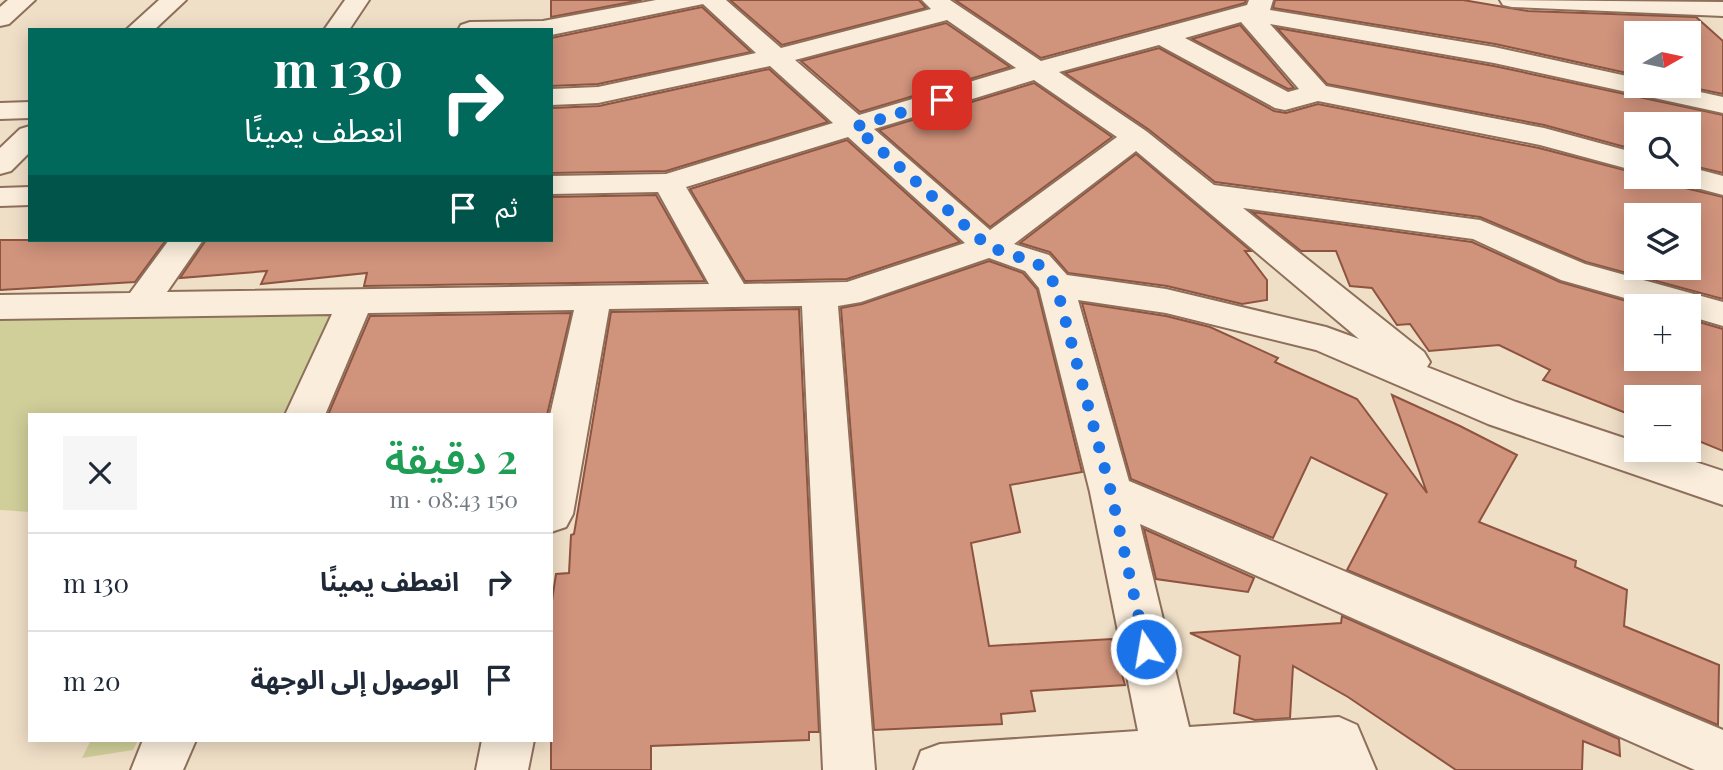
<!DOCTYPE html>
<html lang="ar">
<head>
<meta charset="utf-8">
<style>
	body { margin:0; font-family:"Playfair Display","Noto Sans Arabic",serif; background:#f6f6f7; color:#1f2937; direction:rtl; height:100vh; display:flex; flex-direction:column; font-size:26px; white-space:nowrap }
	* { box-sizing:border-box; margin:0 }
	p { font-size:23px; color:#747a83 }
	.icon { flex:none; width:38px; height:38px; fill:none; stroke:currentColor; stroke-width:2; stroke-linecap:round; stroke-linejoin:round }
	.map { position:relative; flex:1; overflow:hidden; direction:ltr }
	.details { position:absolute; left:28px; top:413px; width:525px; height:329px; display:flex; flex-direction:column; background:#fff; border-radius:0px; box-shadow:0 4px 18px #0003; direction:rtl }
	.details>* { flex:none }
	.hud { position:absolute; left:28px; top:28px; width:525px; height:214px; border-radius:0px; box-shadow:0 4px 18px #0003; direction:rtl; background:#00695c; color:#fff; overflow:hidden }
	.needle { width:46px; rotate:81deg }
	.controls { position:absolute; left:1624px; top:21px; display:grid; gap:14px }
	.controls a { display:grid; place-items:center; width:77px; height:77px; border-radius:0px; background:#fff; box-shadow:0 4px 18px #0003; font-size:35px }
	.pin { position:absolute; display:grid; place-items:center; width:60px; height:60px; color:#fff; margin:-30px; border-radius:14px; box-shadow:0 4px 10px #0006 }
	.me { position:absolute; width:77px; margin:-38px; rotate:348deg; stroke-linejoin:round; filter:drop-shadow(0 0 5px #0008) }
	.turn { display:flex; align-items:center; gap:24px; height:147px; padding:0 35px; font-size:32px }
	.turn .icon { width:91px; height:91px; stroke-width:2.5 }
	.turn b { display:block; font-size:49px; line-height:60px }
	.then { display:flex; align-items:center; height:66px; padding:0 35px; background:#0003; gap:14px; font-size:26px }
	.round { display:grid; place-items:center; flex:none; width:74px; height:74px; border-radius:0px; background:#f6f6f7 }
	.headline { display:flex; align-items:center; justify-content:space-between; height:119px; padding:0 35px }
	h1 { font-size:42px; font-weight:600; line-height:52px; color:#1e9e55 }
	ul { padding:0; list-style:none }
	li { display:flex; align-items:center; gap:21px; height:98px; padding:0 35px; border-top:2px solid #e0e1e3 }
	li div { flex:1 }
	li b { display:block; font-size:26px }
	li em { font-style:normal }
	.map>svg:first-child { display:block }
</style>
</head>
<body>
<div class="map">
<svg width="1723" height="770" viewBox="0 0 1723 770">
	<rect width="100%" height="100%" fill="#f0dfc7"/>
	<g fill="#d0cf9a">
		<path d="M348,311l-51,104h-267v97l-30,-2v-194z"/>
		<path d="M91,740h47l-5,10 -51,8z"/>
	</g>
	<g fill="#d0937c" stroke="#8e5440" stroke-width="2" fill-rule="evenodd">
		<path d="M551,0h91l-91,17z"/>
		<path d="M730,0h189l7,8 -144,37z"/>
		<path d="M955,0h291l-1,3 -204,55z"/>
		<path d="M1275,0h188l65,11 168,6 27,24v53l-39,-8h5v-53h-53v42l-141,-31 -222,-36z"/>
		<path d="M702,7l49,45 -153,32 -47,2v-48z"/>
		<path d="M946,23l64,44 -150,45 -59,-51z"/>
		<path d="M1240,25l54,63 -6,1 -96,-50z"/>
		<path d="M1277,28l217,38 229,49v58l-34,-8v-41h-53v26l-92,-25 -217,-41z"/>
		<path d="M1159,48l115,63 12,2 32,-9 221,44 97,25v4h35l6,9 46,11v102l-137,-37 -106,-45 -265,-35 -67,-53 -83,-56zM1636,215h53v53h-53z"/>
		<path d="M769,69l59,53 -162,49 -115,2v-65l48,-2z"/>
		<path d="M1034,83l78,54 -122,90 -111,-97z"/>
		<path d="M847,140l113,102 -113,37 -102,2 -55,-92z"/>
		<path d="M1136,154l115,97h-6l22,29v20l-25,4 -75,-18 -99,-13 -18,-21 -30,-9z"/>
		<path d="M656,195l49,86 -341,5 3,-13 -106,11 6,-13 -87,7 26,-38h345v-43z"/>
		<path d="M1252,212l220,30 88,40 84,24h-8v53h53v-40l34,10v122l-34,-14v-40h-53v20l-93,-37 7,-10 -51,-25 -70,6 -19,-27 -13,1 -25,-37 -22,-2 -14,-35h-35z"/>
		<path d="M0,240h166l-31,42 -135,8z"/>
		<path d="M989,261l34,12 14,16 45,183 -72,13 10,47 -49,11 18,103 123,-7 13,46 -94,6 4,20 -34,3 1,10 -128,6 -33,-422 21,-4z"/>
		<path d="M1082,303l84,13 44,11 68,31 -3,4 82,37 70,94 -35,-98 68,31 57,29 -38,67 97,39 -1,6 52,23 -3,36 95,39 -1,60 -371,-155 40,-76 -76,-37 -38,81 -142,-59z"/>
		<path d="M799,309l20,423h-10v8l-158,6v24h-100v-163l5,-33 13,-1 2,-38 3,-1 37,-222z"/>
		<path d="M571,313l-24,102h-219l42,-99z"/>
		<path d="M1144,529l110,49 -6,14 -92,-13z"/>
		<path d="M1342,616l277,123 1,17 -37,-15 -1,29h-126l-108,-73 -55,-31 -3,52 -35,2 -21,-7 6,-57 -50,-23 151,-10z"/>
	</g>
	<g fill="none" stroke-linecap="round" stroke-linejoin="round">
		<g stroke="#8d6f5b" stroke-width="4">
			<g id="minor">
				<path d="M8,0h27l-26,24 -9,2v-19z"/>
				<path d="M159,0h27l-32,30h-28z"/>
				<path d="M345,0h24l-20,30h-25z"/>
				<path d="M656,0h70l55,48 150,-39 -9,-9h28l91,61 206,-56 2,-5h24l-3,10 224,37 142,31v8h37l50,11v16l-229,-50 -224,-39 56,62 218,42 92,25v18l-96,-26 -222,-44 -33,9 -10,-2 -116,-63 -100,27 87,59 68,54 266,35 105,44 138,38v24l-34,-10v-10h-36l-92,-26 -88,-41 -230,-31 181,144 6,10 -3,5 89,35 120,40v8h23l64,21v34l-235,-81 -172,-74 -150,-37 -88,-13 51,181 594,249v40h-28l-555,-246 49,203 150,-10 18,8 19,45h-462l7,-19 19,-7 198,-13 -48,-239 -51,-204 -14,-17 -36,-13 -128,44 -23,4 37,464h-52l-21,-464 -193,3 -36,205 -7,13 -15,5 -1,-117 24,-105 -206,3 -43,102h-40l47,-101 -332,5v-24l130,-2 39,-53h34l-36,52 542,-8 -51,-92 -107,2v-18l115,-2 167,-51 -63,-57 -172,37 -47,2v-16l47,-2 158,-34 -53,-49 -152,31v-5h-93l3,-5 9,-3 73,-1zM947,20l69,48 -157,47 -64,-55zM1241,22l58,67 -11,3 -103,-54zM1034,80l83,57 -127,93 -116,-101zM848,137l117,106 -118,39 -103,2 -58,-97zM1136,151l223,188 -33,-12 -160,-38 -99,-14 -18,-20 -35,-11z"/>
				<path d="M1500,0l223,2v14l-211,-9 -9,-2z"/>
				<path d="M30,102v16l-30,1v-16z"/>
				<path d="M30,126v26l-19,19 -11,3v-26l20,-19z"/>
				<path d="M1689,167l34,9v19l-45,-12 -4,-6h15z"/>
				<path d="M30,187v18l-30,1v-18z"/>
				<path d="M143,740h53l-13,30h-52z"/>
				<path d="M482,740h52l-6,30h-52z"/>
			</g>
		</g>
		<use href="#minor" fill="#faeddb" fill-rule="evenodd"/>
	</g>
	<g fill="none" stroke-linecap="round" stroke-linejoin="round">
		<path stroke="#1a73e8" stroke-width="12" stroke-dasharray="0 21.6" d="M942,100l-87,27 134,120 48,16 19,22 55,207 35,157"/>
	</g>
</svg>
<div class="controls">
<a><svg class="needle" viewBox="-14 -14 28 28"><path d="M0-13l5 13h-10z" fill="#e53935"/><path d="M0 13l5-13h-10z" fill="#747a83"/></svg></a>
<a><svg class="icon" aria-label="search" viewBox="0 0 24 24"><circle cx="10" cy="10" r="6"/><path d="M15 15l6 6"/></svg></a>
<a><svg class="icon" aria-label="layers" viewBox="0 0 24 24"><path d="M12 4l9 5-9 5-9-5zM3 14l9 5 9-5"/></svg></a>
<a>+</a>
<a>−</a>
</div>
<div class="pin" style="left:942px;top:100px;background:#d93025"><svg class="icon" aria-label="arrive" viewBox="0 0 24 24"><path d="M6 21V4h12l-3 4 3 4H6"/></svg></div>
<svg class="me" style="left:1146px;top:649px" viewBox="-20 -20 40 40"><circle r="17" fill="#1a73e8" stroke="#fff" stroke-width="3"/><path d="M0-11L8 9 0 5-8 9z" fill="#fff"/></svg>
<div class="hud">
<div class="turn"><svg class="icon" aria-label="right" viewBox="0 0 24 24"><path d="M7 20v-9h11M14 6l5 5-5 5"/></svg><div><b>130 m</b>انعطف يمينًا</div></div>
<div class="then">ثم<svg class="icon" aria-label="arrive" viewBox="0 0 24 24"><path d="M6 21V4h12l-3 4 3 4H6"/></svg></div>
</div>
<section class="details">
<div class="headline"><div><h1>2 دقيقة</h1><p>150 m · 08:43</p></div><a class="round"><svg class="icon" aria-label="close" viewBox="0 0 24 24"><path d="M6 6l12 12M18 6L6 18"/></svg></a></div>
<ul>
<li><svg class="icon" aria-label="right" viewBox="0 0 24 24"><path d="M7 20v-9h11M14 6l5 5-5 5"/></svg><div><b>انعطف يمينًا</b></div><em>130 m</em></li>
<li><svg class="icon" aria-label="arrive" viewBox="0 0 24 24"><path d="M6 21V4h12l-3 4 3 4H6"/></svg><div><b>الوصول إلى الوجهة</b></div><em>20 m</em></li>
</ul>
</section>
</div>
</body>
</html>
